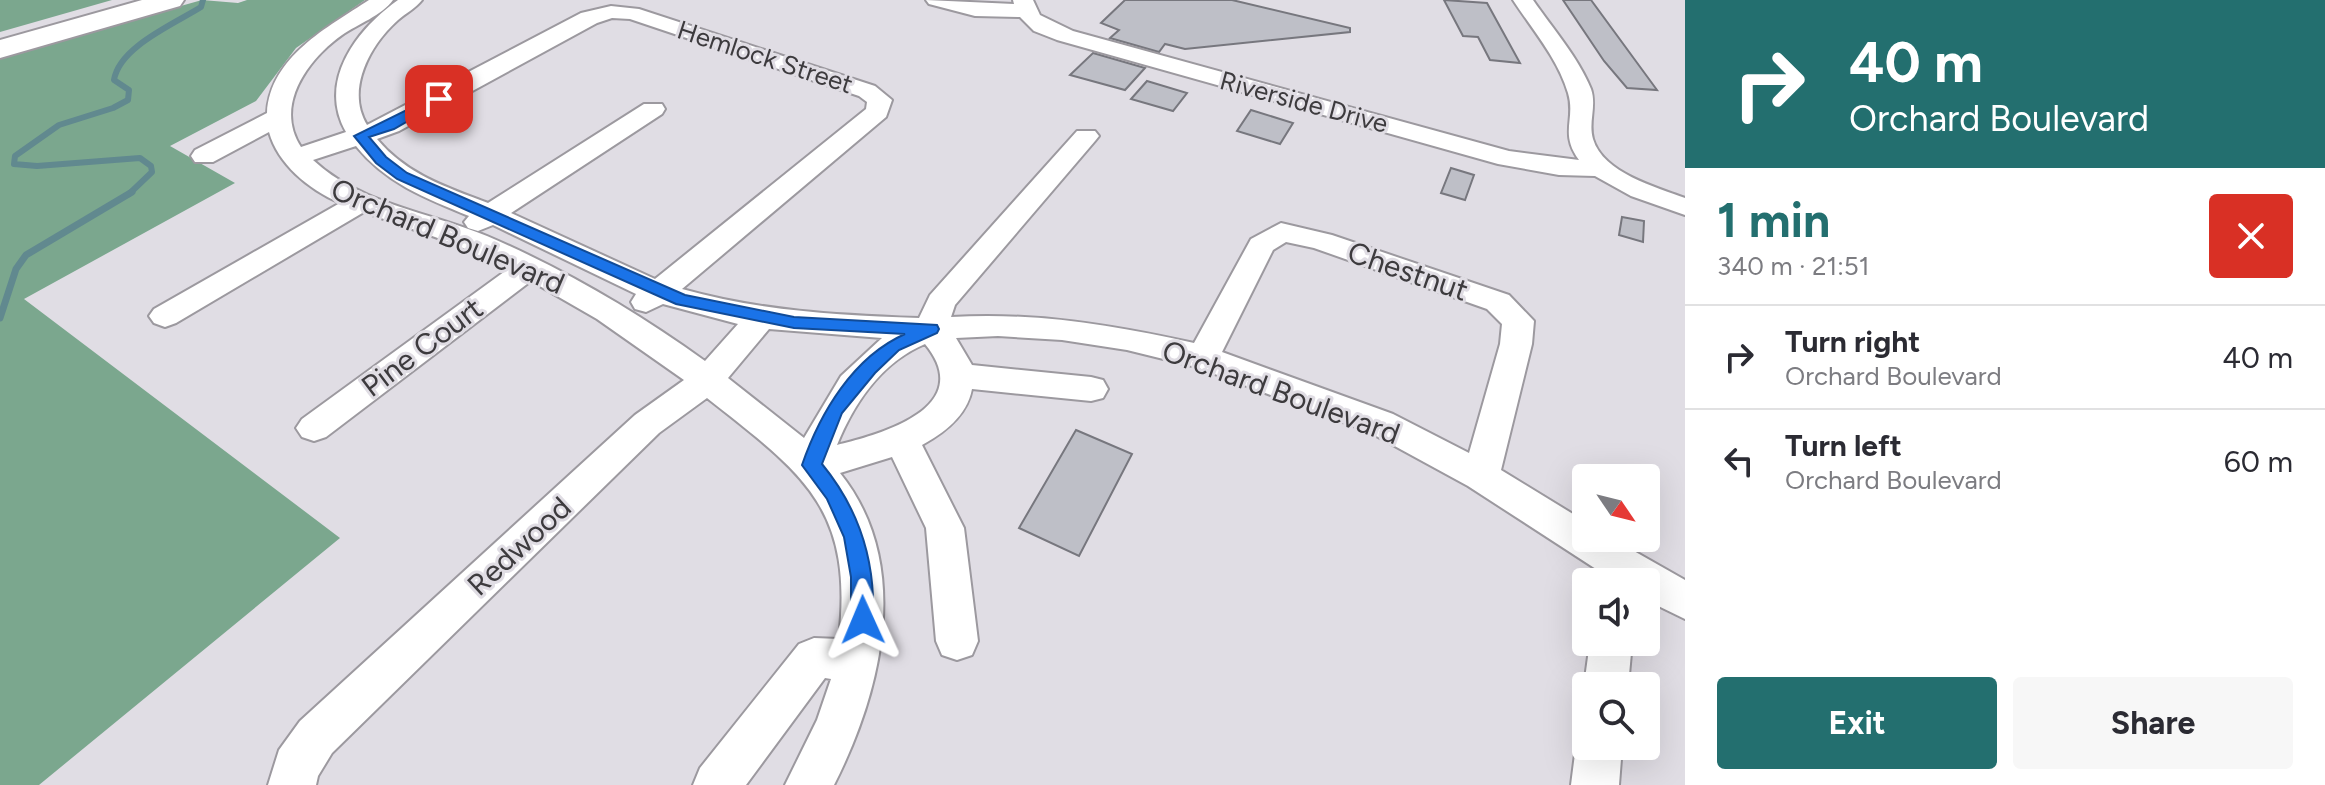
<!DOCTYPE html>
<html lang="en">
<head>
<meta charset="utf-8">
<style>
	body { margin:0; font-family:Figtree,sans-serif; background:#f7f7f7; color:#2b2b33; height:100vh; display:flex; flex-direction:column; font-size:30px; white-space:nowrap }
	* { box-sizing:border-box; margin:0 }
	p { font-size:26px; color:#7c7c81 }
	.icon { flex:none; width:44px; height:44px; fill:none; stroke:currentColor; stroke-width:2; stroke-linecap:round; stroke-linejoin:round }
	.map { position:relative; flex:1; overflow:hidden }
	.side { display:flex; flex-direction:column; background:#fff; width:640px }
	.side>* { flex:none }
	.hud { background:#236f6f; color:#fff; overflow:hidden }
	.needle { width:52px; rotate:125deg }
	.tools { position:absolute; left:1572px; top:464px; display:grid; gap:16px }
	.tools a { display:grid; place-items:center; width:88px; height:88px; border-radius:8px; background:#fff; box-shadow:0 8px 32px #0002; font-size:40px }
	.pin { position:absolute; display:grid; place-items:center; width:68px; height:68px; color:#fff; margin:-34px; border-radius:16px; box-shadow:0 4px 12px #0006 }
	.me { position:absolute; width:88px; margin:-44px; rotate:359deg; stroke-linejoin:round; filter:drop-shadow(0 0 6px #0008) }
	.turn { display:flex; align-items:center; gap:28px; height:168px; padding:0 32px; font-size:36px }
	.turn .icon { width:104px; height:104px; stroke-width:2.5 }
	.turn b { display:block; font-size:56px; line-height:68px }
	.round { display:grid; place-items:center; flex:none; width:84px; height:84px; border-radius:8px; background:#f7f7f7 }
	.overview { display:flex; align-items:center; justify-content:space-between; height:136px; padding:0 32px }
	h1 { font-size:48px; font-weight:700; line-height:60px; color:#236f6f }
	.primary-button { display:flex; gap:16px; margin-top:auto; padding:16px 32px }
	.primary-button a { flex:1; height:92px; border-radius:8px; background:#236f6f; color:#fff; font-size:32px; font-weight:700; line-height:92px; text-align:center }
	.primary-button a+a { background:#f7f7f7; color:#2b2b33 }
	ul { padding:0; list-style:none }
	li { display:flex; align-items:center; gap:24px; height:104px; padding:0 32px; border-top:2px solid #e1e1e2 }
	li div { flex:1 }
	li b { display:block; font-size:30px }
	li em { font-style:normal }
	main { display:flex; flex:1; min-height:0 }
	.map>svg:first-child { display:block }
</style>
</head>
<body>
<main>
<div class="map">
<svg width="1685" height="785" viewBox="0 0 1685 785">
	<rect width="100%" height="100%" fill="#e0dde4"/>
	<g fill="#7ba78e">
		<path d="M0,0h112l-112,32z"/>
		<path d="M202,0l36,3 9,-3h118l-69,48 -40,53 -86,45 65,37 -211,116 316,239 -301,247h-39v-728z"/>
	</g>
	<g fill="none" stroke-linecap="round" stroke-linejoin="round">
		<path stroke="#61898f" stroke-width="6" d="M129,194l23,-22 -1,-6 -11,-8 -103,8 -23,-2 1,-8 44,-31 54,-17 15,-8 1,-10 -15,-10c5,-33 60,-56 87,-73l2,-7"/>
		<path stroke="#61898f" stroke-width="7" d="M0,318l16,-49 10,-14 106,-63"/>
	</g>
	<g fill="#bebfc7" stroke="#77777e" stroke-width="2">
		<path d="M1125,0h107l118,28v4l-165,17 -20,-5 -6,8 -49,-14 9,-8 -18,-7z"/>
		<path d="M1444,0l43,3 33,60 -30,-3 -12,-23 -15,-1z"/>
		<path d="M1563,0h28l66,90 -30,-2 -23,-27z"/>
		<path d="M1093,53l52,15 -20,22 -55,-15z"/>
		<path d="M1147,81l40,12 -14,18 -42,-12z"/>
		<path d="M1251,110l42,13 -13,21 -43,-13z"/>
		<path d="M1451,168l23,7 -9,25 -24,-7z"/>
		<path d="M1622,217l22,4 -1,21 -24,-7z"/>
		<path d="M1076,430l56,24 -53,102 -60,-28z"/>
	</g>
	<g fill="none" stroke-linecap="round" stroke-linejoin="round">
		<g stroke="#9c999f" stroke-width="4">
			<g id="minor">
				<path d="M369,0h24c-12,16 -35,24 -51,35 -35,25 -68,71 -41,112l45,-15c-29,-51 11,-103 52,-132h24c-6,8 -16,13 -24,20 -27,24 -53,69 -31,105l214,-112 30,-7 28,3 236,77 17,14 -6,17 -204,172c78,22 156,26 237,29l11,-23 147,-164h18l4,5 -4,5 -140,164 -4,12c84,-5 162,8 243,26l57,-104 30,-16 51,12 177,60 25,26 -2,23 -31,126 85,52v16h25l74,42v39l-39,-19v-18h-30l-148,-96 -99,-54 -173,-65 -69,-17 -65,-10 -64,-4 -42,2 16,27 119,12 12,3 5,9 -5,9 -12,3 -119,-12c-5,27 -28,44 -50,56l42,83 14,113 -6,14 -15,5 -15,-5 -6,-14 -10,-113 -34,-71 -52,16c73,91 42,217 -6,312h-49l32,-65 14,-41 -6,-1 -79,107h-53l7,-17 99,-124 15,-6 25,1c15,-132 -37,-166 -132,-241l-48,35 -327,320 -14,23 -2,9h-48l11,-35 21,-29 335,-306 49,-35 -87,-61 -66,-38 -205,156 -12,4 -12,-4 -6,-9 6,-9 206,-150 -56,-26 -88,-31 -188,111 -11,4 -11,-4 -5,-7 5,-7 186,-106c-32,-14 -62,-39 -71,-71l-56,30h-18l-4,-6 4,-6 72,-37c3,-56 61,-86 102,-113zM612,18l18,1 229,77 8,6 -1,7 -211,170 -144,-66 151,-99 3,-5 -3,-5h-18l-156,99c-42,-16 -82,-29 -111,-64l22,-8 198,-108zM356,146c30,37 69,52 113,70l-5,6 4,6 10,3 15,-6 143,69 -5,8 4,7 11,3 17,-8 75,20 -33,37c-68,-49 -141,-92 -218,-125 -58,-24 -127,-32 -174,-76zM1286,242l28,6 173,61 15,15 -2,20 -31,109 -76,-39 -171,-62 51,-102zM769,329l113,9 -41,38 -37,62 -76,-60zM925,344c52,63 -42,90 -88,101 17,-42 45,-83 88,-101z"/>
				<path d="M926,0l88,4 -1,-4h20l7,15 33,16 436,120 70,9c-20,-27 -3,-41 -11,-67 -10,-34 -36,-64 -55,-93h20c20,29 45,57 58,89 6,17 -3,33 2,50 10,34 63,48 92,59v17l-54,-19 -36,-20 -36,-1 -61,-11 -441,-124 -23,-9 -14,-14 -45,-1 -46,-12z"/>
				<path d="M1590,642h42l-4,44h-42v5l-2,-5z"/>
				<path d="M1586,729v17h36l-3,39h-48l5,-39z"/>
			</g>
		</g>
		<g stroke="#9c999f" stroke-width="4">
			<path id="major" d="M142,0h42l-4,6 -180,52v-18z"/>
		</g>
		<use href="#minor" fill="#fff" fill-rule="evenodd"/>
		<use href="#major" fill="#fff" fill-rule="evenodd"/>
	</g>
	<path fill="#1a73e8" stroke="#114b97" stroke-width="2" d="M435,96l11,3 -52,30 -25,8 17,20 21,16 278,122 109,22 143,8 2,4 -2,4 -38,17 -24,23 -33,40 -20,51c32,39 49,82 51,133 0,10 2,21 -2,31l-8,2 -8,-2 -4,-8v-43l-7,-40 -17,-38 -25,-34c18,-52 51,-108 103,-131l-111,-6 -118,-24 -279,-125 -21,-16 -22,-27z"/>
	<g text-anchor="middle" dominant-baseline="central" stroke-width="6" stroke-linejoin="round" paint-order="stroke">
		<g font-size="26" fill="#3d3b3e" stroke="#e0dde4">
			<text transform="translate(765 57) rotate(18)">Hemlock Street</text>
			<text transform="translate(1304 102) rotate(15)">Riverside Drive</text>
		</g>
		<g font-size="30" fill="#3d3b3e" stroke="#e0dde4">
			<text transform="translate(448 236) rotate(23)">Orchard Boulevard</text>
			<text transform="translate(1408 271) rotate(19)">Chestnut</text>
			<text transform="translate(422 347) rotate(-37)">Pine Court</text>
			<text transform="translate(1281 392) rotate(20)">Orchard Boulevard</text>
			<text transform="translate(519 546) rotate(-43)">Redwood</text>
		</g>
	</g>
</svg>
<div class="tools">
<a><svg class="needle" viewBox="-14 -14 28 28"><path d="M0-13l5 13h-10z" fill="#e53935"/><path d="M0 13l5-13h-10z" fill="#7c7c81"/></svg></a>
<a><svg class="icon" aria-label="sound" viewBox="0 0 24 24"><path d="M4 9h4l5-4v14l-5-4H4zM17 9q2 3 0 6"/></svg></a>
<a><svg class="icon" aria-label="search" viewBox="0 0 24 24"><circle cx="10" cy="10" r="6"/><path d="M15 15l6 6"/></svg></a>
</div>
<div class="pin" style="left:439px;top:99px;background:#d93025"><svg class="icon" aria-label="arrive" viewBox="0 0 24 24"><path d="M6 21V4h12l-3 4 3 4H6"/></svg></div>
<svg class="me" style="left:863px;top:620px" viewBox="-20 -20 40 40"><path d="M0-17L14 15 0 8-14 15z" fill="#1a73e8" stroke="#fff" stroke-width="4"/></svg>
</div>
<section class="side">
<div class="hud">
<div class="turn"><svg class="icon" aria-label="right" viewBox="0 0 24 24"><path d="M7 20v-9h11M14 6l5 5-5 5"/></svg><div><b>40 m</b>Orchard Boulevard</div></div>
</div>
<div class="overview"><div><h1>1 min</h1><p>340 m · 21:51</p></div><a class="round" style="background:#d93025;color:#fff"><svg class="icon" aria-label="close" viewBox="0 0 24 24"><path d="M6 6l12 12M18 6L6 18"/></svg></a></div>
<ul>
<li><svg class="icon" aria-label="right" viewBox="0 0 24 24"><path d="M7 20v-9h11M14 6l5 5-5 5"/></svg><div><b>Turn right</b><p>Orchard Boulevard</p></div><em>40 m</em></li>
<li><svg class="icon" aria-label="left" viewBox="0 0 24 24"><path d="M17 20v-9H6M10 6l-5 5 5 5"/></svg><div><b>Turn left</b><p>Orchard Boulevard</p></div><em>60 m</em></li>
</ul>
<div class="primary-button"><a>Exit</a><a>Share</a></div>
</section>
</main>
</body>
</html>
